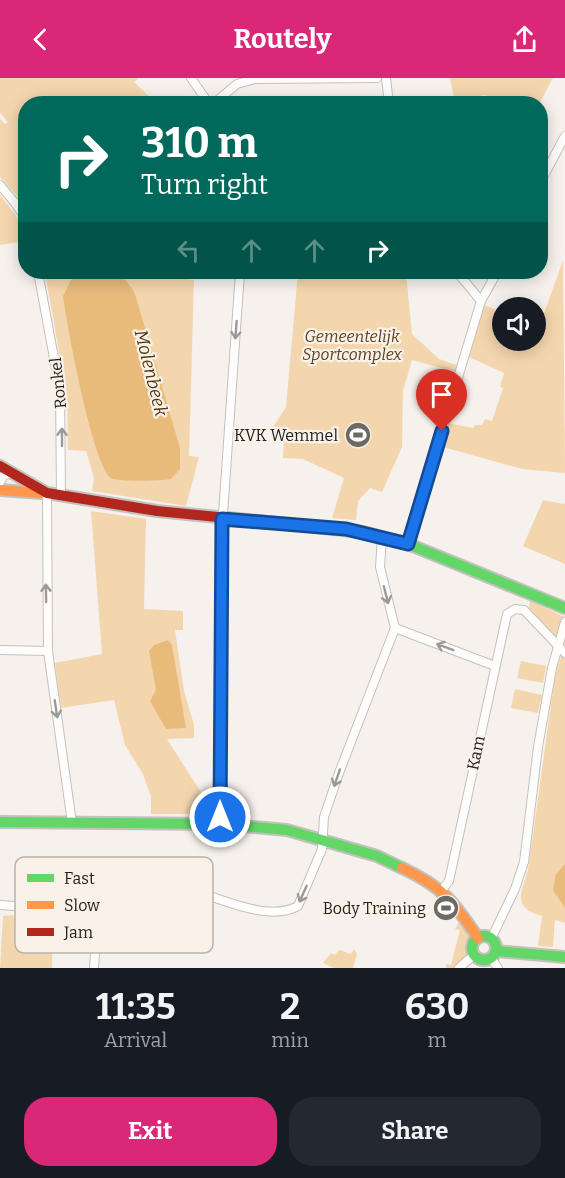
<!DOCTYPE html>
<html lang="en">
<head>
<meta charset="utf-8">
<style>
	body { margin:0; font-family:Bitter,serif; background:#242831; color:#f1f3f6; height:100vh; display:flex; flex-direction:column; font-size:22px; white-space:nowrap }
	* { box-sizing:border-box; margin:0 }
	p { font-size:20px; color:#9ea1a6 }
	.icon { flex:none; width:33px; height:33px; fill:none; stroke:currentColor; stroke-width:2; stroke-linecap:round; stroke-linejoin:round }
	.map { position:relative; height:890px; overflow:hidden }
	.drawer { display:flex; flex-direction:column; background:#171b24; flex:1 }
	.drawer>* { flex:none }
	.banner { position:absolute; left:18px; top:18px; width:530px; height:183px; border-radius:24px; box-shadow:0 3px 15px #0003; background:#00695c; color:#fff; overflow:hidden }
	.controls { position:absolute; left:492px; top:219px; display:grid; gap:12px }
	.controls a { display:grid; place-items:center; width:54px; height:54px; border-radius:50%; background:#171b24; box-shadow:0 3px 15px #0003; font-size:30px }
	.pin { position:absolute; display:grid; place-items:center; width:51px; height:51px; color:#fff; margin:-62px -26px; border-radius:50% 50% 50% 0; rotate:-45deg; box-shadow:0 0 6px #0007 }
	.pin .icon { rotate:45deg }
	.me { position:absolute; width:66px; margin:-33px; rotate:0deg; stroke-linejoin:round; filter:drop-shadow(0 0 4px #0008) }
	.turn { display:flex; align-items:center; gap:21px; height:126px; padding:0 24px; font-size:27px }
	.turn .icon { width:78px; height:78px; stroke-width:2.5 }
	.turn b { display:block; font-size:42px; line-height:51px }
	.lanes { display:flex; align-items:center; height:57px; padding:0 24px; background:#0003; justify-content:center; gap:30px; direction:ltr }
	.lanes .off { opacity:.35 }
	.eta { display:flex; justify-content:space-evenly; align-items:center; height:102px; text-align:center }
	.eta b { font-size:36px; font-weight:700; line-height:42px }
	.button { display:flex; gap:12px; margin-top:auto; padding:12px 24px }
	.button a { flex:1; height:69px; border-radius:24px; background:#db2777; color:#fff; font-size:24px; font-weight:700; line-height:69px; text-align:center }
	.button a+a { background:#242831; color:#f1f3f6 }
	header { display:flex; justify-content:space-between; align-items:center; height:78px; padding:0 24px; background:#db2777; color:#fff; font-size:27px; font-weight:700 }
	.map>svg:first-child { display:block }
</style>
</head>
<body>
<header><svg class="icon" aria-label="back" viewBox="0 0 24 24"><path d="M15 5l-7 7 7 7"/></svg>Routely<svg class="icon" aria-label="share" viewBox="0 0 24 24"><path d="M12 15V3M7 8l5-5 5 5M5 13v7h14v-7"/></svg></header>
<div class="map">
<svg width="565" height="890" viewBox="0 0 565 890">
	<rect width="100%" height="100%" fill="#f6f1ec"/>
	<g fill="#f4d6ae">
		<path d="M0,0h139l-5,4 22,21 -130,1 -1,35 -4,-5 4,6v65l-25,-28v-58l5,5 3,-2 -8,-9z"/>
		<path d="M450,0h103l-14,26 -31,-1 -5,-4 -20,-4 -10,6 -18,2z"/>
		<path d="M0,117l17,22 8,24 -25,4z"/>
		<path d="M563,182l2,213 -43,-4 -79,-22 5,-24 25,5 2,-3h7l3,-6 7,2 11,-33 -3,-1 4,-14 -35,-16 15,-52 18,7v28h34v-16l4,1z"/>
		<path d="M45,194h114l-1,4 36,4 -5,176 10,1 -13,49 -94,-15 2,-13 -8,-27 -18,-1 -1,-53z"/>
		<path d="M298,194h108l6,62 27,25 18,6 -1,7 -44,-12 -9,31 -1,56 -20,45 -12,-4 -12,13 -2,19 -24,-2 12,-40 -41,-19 -20,-1 1,-19 -14,-7 16,-25z"/>
		<path d="M543,422l22,4v60l-42,-18z"/>
		<path d="M91,433l55,8 -2,90 39,2v19h-8l9,61 10,34v13l-27,1 37,58 3,17h-56v-17l-8,-23 -18,-29 -11,-45 -53,8 -6,-45 47,-9z"/>
		<path d="M530,523l35,16v306l-10,-3 -2,27 -15,-1 4,-30c-30,-8 -21,-23 -14,-46l27,-194 9,-29 -35,-39z"/>
		<path d="M521,583l25,5 -3,17 -26,-5z"/>
		<path d="M515,611l27,6 -4,18 -27,-5z"/>
		<path d="M19,833l34,1 -1,56h-52l3,-52 11,-1 1,12h3z"/>
		<path d="M460,842l12,17 -3,18 -14,13h-9v-4l5,1 9,-35 -5,-1z"/>
		<path d="M354,871l3,5 -4,14h-19l-11,-5 8,-10 4,2 4,-5 12,4z"/>
	</g>
	<g fill="#e8bb7b">
		<path d="M92,194c21,-1 33,3 43,22l45,154v21l-9,10c-10,2 -52,3 -60,-1 -18,-10 -45,-156 -48,-182l8,-16z"/>
		<path d="M168,562l4,5 14,83 -20,1 -16,-28 6,-11 -7,-39 5,-6z"/>
		<path d="M565,786v44l-12,-18 3,-16z"/>
	</g>
	<g fill="none" stroke-linecap="round" stroke-linejoin="round">
		<g stroke="#c4c1bd" stroke-width="10">
			<g id="street">
				<path d="M191,0l18,26"/>
				<path d="M386,0l3,26"/>
				<path d="M213,26l24,-20 18,-5 122,-1"/>
				<path d="M540,105l25,-47"/>
				<path d="M0,107l15,18 11,16"/>
				<path d="M38,194l22,118 1,105"/>
				<path d="M481,223l16,-29"/>
				<path d="M0,404l4,-7 6,-1"/>
				<path d="M47,415l1,158 24,172"/>
				<path d="M408,466l73,-243 -24,-29"/>
				<path d="M395,550l100,38"/>
				<path d="M0,572l48,1"/>
				<path d="M219,746l3,-296 18,-256"/>
				<path d="M442,812l7,-9 58,-267 8,-5 9,1 41,43"/>
				<path d="M0,827c30,2 62,5 92,1 28,-4 56,-19 85,-18 35,3 86,37 121,18l24,-57 2,-32 15,-44 56,-145 -15,-61 2,-30"/>
				<path d="M92,828l3,47 -1,15"/>
				<path d="M491,861l24,-50 9,-27 14,-115 14,-79 13,-46"/>
				<path d="M491,880l7,10"/>
				<path d="M459,890l16,-14"/>
			</g>
		</g>
		<g stroke="#c4c1bd" stroke-width="14">
			<g id="fast">
				<path d="M248,442l115,12 45,12 157,64"/>
				<path d="M0,744l219,2 68,6 90,26 25,12"/>
				<circle cx="484" cy="870" r="12"/>
				<path d="M496,873l69,6"/>
			</g>
		</g>
		<g stroke="#c4c1bd" stroke-width="14">
			<g id="slow">
				<path d="M0,412l41,3"/>
				<path d="M402,790c41,19 51,33 76,70"/>
			</g>
		</g>
		<g stroke="#c4c1bd" stroke-width="14">
			<path id="jam" d="M0,388l47,27 110,18 91,9"/>
		</g>
		<use href="#street" stroke="#fefdfc" stroke-width="8"/>
		<use href="#fast" stroke="#63d668" stroke-width="10"/>
		<use href="#slow" stroke="#ff974d" stroke-width="10"/>
		<use href="#jam" stroke="#b3261e" stroke-width="10"/>
	</g>
	<defs><path id="oneway-shaft" d="M-6 0H5M1.5-3L5.5 0L1.5 3" fill="none" stroke-width="1.6" stroke-linecap="round" stroke-linejoin="round" transform="scale(1.5)"/></defs>
	<g stroke="#9b9a98">
		<use href="#oneway-shaft" transform="translate(236 252) rotate(94)"/>
		<use href="#oneway-shaft" transform="translate(62 359) rotate(-90)"/>
		<use href="#oneway-shaft" transform="translate(46 515) rotate(-91)"/>
		<use href="#oneway-shaft" transform="translate(386 517) rotate(76)"/>
		<use href="#oneway-shaft" transform="translate(445 569) rotate(-159)"/>
		<use href="#oneway-shaft" transform="translate(56 631) rotate(82)"/>
		<use href="#oneway-shaft" transform="translate(337 700) rotate(109)"/>
		<use href="#oneway-shaft" transform="translate(303 816) rotate(114)"/>
	</g>
	<g fill="none" stroke-linecap="round" stroke-linejoin="round">
		<g stroke="#114b97" stroke-width="15">
			<path id="route" d="M220,739l2,-298 124,10 62,15 34,-113"/>
		</g>
		<use href="#route" stroke="#1a73e8" stroke-width="10"/>
	</g>
	<defs>
		<g id="stadium-disc" transform="scale(1.35)"><circle r="9.5" fill="#6d6a65" stroke="#faf2e8"/><path d="M0-5a6.5 5 0 1 0 0 10a6.5 5 0 1 0 0-10ZM-3.5-1.8h7v3.6h-7Z" fill="#fff"/></g>
	</defs>
	<g fill-rule="evenodd">
		<use href="#stadium-disc" x="358" y="357"/>
		<use href="#stadium-disc" x="446" y="830"/>
	</g>
	<g text-anchor="middle" dominant-baseline="central" stroke-width="4.5" stroke-linejoin="round" paint-order="stroke">
		<g font-size="16" font-style="italic" fill="#5c421e" stroke="#faf2e8">
			<text x="352" y="258">Gemeentelijk<tspan x="352" dy="18">Sportcomplex</tspan></text>
		</g>
		<g font-size="16" fill="#23211d" stroke="#faf2e8">
			<text transform="translate(58 305) rotate(-96)">Ronkel</text>
			<text transform="translate(476 675) rotate(-78)">Kam</text>
		</g>
		<g font-size="16" fill="#23211d" stroke="#faf2e8" text-anchor="end">
			<text x="338" y="357">KVK Wemmel</text>
			<text x="426" y="830">Body Training</text>
		</g>
		<g font-size="18" font-style="italic" fill="#4f3610" stroke="#faf2e8">
			<text transform="translate(151 295) rotate(76)">Molenbeek</text>
		</g>
	</g>
	<rect x="15" y="779" width="198" height="96" rx="9" fill="#faf2e8" stroke="#bab3ab" stroke-width="1.5"/>
	<rect x="27" y="796" width="27" height="8" fill="#63d668"/>
	<rect x="27" y="823" width="27" height="8" fill="#ff974d"/>
	<rect x="27" y="850" width="27" height="8" fill="#b3261e"/>
	<g font-size="16" fill="#23211d">
		<text x="64" y="806">Fast</text>
		<text x="64" y="833">Slow</text>
		<text x="64" y="860">Jam</text>
	</g>
</svg>
<div class="controls">
<a><svg class="icon" aria-label="sound" viewBox="0 0 24 24"><path d="M4 9h4l5-4v14l-5-4H4zM17 9q2 3 0 6"/></svg></a>
</div>
<div class="pin" style="left:442px;top:353px;background:#d93025"><svg class="icon" aria-label="arrive" viewBox="0 0 24 24"><path d="M6 21V4h12l-3 4 3 4H6"/></svg></div>
<svg class="me" style="left:220px;top:739px" viewBox="-20 -20 40 40"><circle r="17" fill="#1a73e8" stroke="#fff" stroke-width="3"/><path d="M0-11L8 9 0 5-8 9z" fill="#fff"/></svg>
<div class="banner">
<div class="turn"><svg class="icon" aria-label="right" viewBox="0 0 24 24"><path d="M7 20v-9h11M14 6l5 5-5 5"/></svg><div><b>310 m</b>Turn right</div></div>
<div class="lanes"><svg class="icon off" aria-label="left" viewBox="0 0 24 24"><path d="M17 20v-9H6M10 6l-5 5 5 5"/></svg><svg class="icon off" aria-label="ahead" viewBox="0 0 24 24"><path d="M12 20V5M6 11l6-6 6 6"/></svg><svg class="icon off" aria-label="ahead" viewBox="0 0 24 24"><path d="M12 20V5M6 11l6-6 6 6"/></svg><svg class="icon" aria-label="right" viewBox="0 0 24 24"><path d="M7 20v-9h11M14 6l5 5-5 5"/></svg></div>
</div>
</div>
<section class="drawer">
<div class="eta">
<div><b>11:35</b><p>Arrival</p></div>
<div><b>2</b><p>min</p></div>
<div><b>630</b><p>m</p></div>
</div>
<div class="button"><a>Exit</a><a>Share</a></div>
</section>
</body>
</html>
